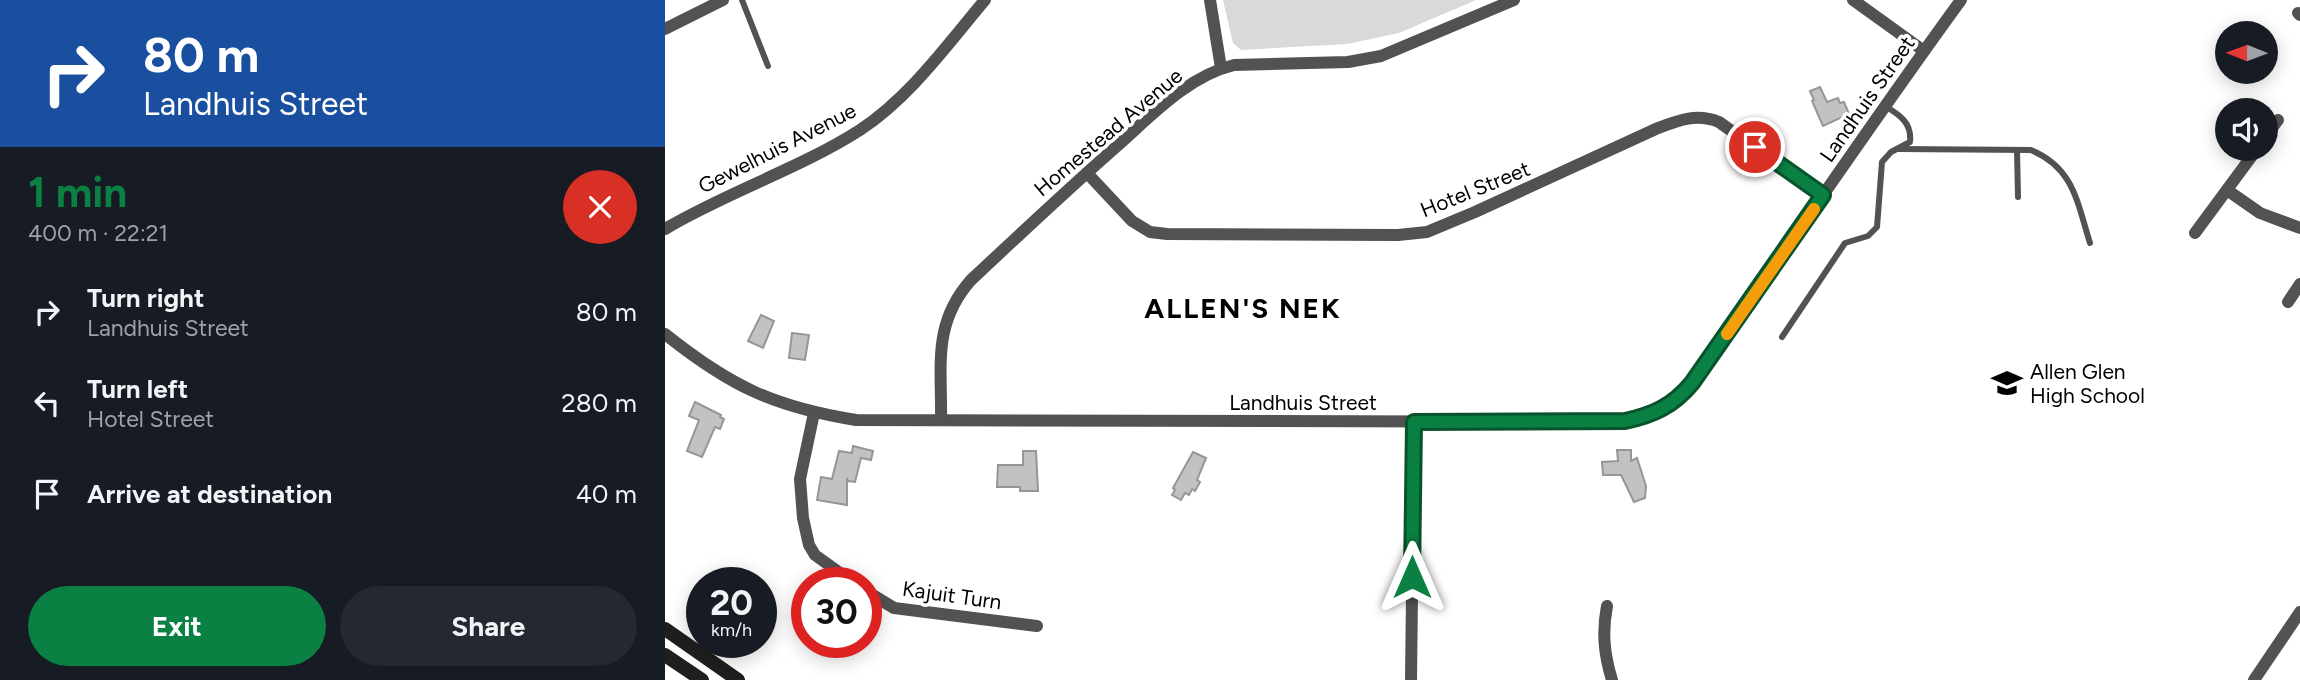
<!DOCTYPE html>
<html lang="en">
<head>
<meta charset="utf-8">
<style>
	body { margin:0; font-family:Figtree,sans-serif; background:#242831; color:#f1f3f6; height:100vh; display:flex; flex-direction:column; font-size:26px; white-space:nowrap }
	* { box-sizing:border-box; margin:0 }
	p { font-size:23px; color:#9ea1a6 }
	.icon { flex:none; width:38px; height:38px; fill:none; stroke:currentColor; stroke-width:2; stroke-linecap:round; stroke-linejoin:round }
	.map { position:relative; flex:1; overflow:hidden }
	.drawer { display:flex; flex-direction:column; background:#171b24; width:665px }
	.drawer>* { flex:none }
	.hud { background:#1a4fa0; color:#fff; overflow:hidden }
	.needle { width:46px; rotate:271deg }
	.controls { position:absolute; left:1550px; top:21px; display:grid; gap:14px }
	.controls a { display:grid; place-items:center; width:63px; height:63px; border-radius:50%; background:#171b24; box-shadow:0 4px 18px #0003; font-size:35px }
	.speed { position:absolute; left:21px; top:567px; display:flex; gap:14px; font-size:35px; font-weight:700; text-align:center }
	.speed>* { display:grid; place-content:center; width:91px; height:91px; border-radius:50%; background:#171b24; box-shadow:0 4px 18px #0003; line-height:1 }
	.speed small { font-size:18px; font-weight:400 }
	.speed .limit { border:10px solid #d22; background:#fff; color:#111 }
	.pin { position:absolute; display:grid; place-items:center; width:60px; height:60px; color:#fff; margin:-30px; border:4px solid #fff; border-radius:50%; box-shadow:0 2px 7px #0007 }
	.me { position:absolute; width:77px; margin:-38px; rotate:0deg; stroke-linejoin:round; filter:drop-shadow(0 0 5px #0008) }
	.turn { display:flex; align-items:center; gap:24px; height:147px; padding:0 28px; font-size:32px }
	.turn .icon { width:91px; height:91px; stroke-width:2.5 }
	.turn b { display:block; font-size:49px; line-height:60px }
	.round { display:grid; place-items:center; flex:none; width:74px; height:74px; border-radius:37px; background:#242831 }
	.overview { display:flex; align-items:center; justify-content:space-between; height:119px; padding:0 28px }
	h1 { font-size:42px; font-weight:700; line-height:52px; color:#0b8043 }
	.action { display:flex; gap:14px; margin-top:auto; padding:14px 28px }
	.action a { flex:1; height:80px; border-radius:42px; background:#0b8043; color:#fff; font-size:28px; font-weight:700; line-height:80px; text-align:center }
	.action a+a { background:#242831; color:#f1f3f6 }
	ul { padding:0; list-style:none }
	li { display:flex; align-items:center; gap:21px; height:91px; padding:0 28px }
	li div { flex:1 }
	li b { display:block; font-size:26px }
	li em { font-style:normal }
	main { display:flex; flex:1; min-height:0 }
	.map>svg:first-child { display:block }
</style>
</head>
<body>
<main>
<section class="drawer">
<div class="hud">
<div class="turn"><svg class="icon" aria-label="right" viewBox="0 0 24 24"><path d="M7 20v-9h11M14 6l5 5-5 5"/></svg><div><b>80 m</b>Landhuis Street</div></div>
</div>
<div class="overview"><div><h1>1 min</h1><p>400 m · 22:21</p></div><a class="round" style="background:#d93025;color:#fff"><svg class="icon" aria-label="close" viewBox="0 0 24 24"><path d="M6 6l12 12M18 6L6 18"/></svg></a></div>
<ul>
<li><svg class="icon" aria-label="right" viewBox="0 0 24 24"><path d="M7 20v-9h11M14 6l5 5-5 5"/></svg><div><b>Turn right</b><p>Landhuis Street</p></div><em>80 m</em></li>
<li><svg class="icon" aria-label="left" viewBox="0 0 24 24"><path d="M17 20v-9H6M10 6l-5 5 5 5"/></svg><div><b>Turn left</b><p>Hotel Street</p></div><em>280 m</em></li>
<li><svg class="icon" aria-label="arrive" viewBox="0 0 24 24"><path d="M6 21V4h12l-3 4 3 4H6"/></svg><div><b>Arrive at destination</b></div><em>40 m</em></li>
</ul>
<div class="action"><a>Exit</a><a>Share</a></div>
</section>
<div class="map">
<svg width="1635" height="680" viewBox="0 0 1635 680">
	<rect width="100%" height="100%" fill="#fff"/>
	<path fill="#d9d9d9" d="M558,0h253l-77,33 -52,11 -106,6 -8,-7z"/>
	<g fill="#c2c2c2" stroke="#969696" stroke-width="2">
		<path d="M1155,87l7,15 11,-4 2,5 4,-1 5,12 -26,12 -11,-25 2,-1 -4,-9z"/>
		<path d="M96,315l13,6 -11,27 -15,-7z"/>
		<path d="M127,333l17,2 -4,25 -16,-2z"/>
		<path d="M30,402l26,13 -1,2 4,2 -4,10 -5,-2 -13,30 -15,-6 12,-31 -10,-4z"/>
		<path d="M188,446l20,5 -2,9 -10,-2 -6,24 -7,-1 -1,-3v27l-30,-5 4,-23 11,2 7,-28 13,2z"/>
		<path d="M952,450h14v11l6,-3 9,28 -1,12 -11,4 -13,-27h-18l-1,-13 16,-1z"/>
		<path d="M358,451h13l2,40h-18v-4h-23l1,-22h25z"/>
		<path d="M528,452l13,6 -9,22 3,2 -5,9 -3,-2 -3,6 -4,-2 -4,7 -9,-5 3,-5 -2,-2z"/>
	</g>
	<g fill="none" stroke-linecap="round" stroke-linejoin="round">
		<g stroke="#525252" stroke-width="6">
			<path d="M77,0l26,66"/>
			<path d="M1233,149l133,1c43,18 46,52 59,93"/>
			<path d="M1352,150l1,47"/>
			<path d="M1117,337l63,-94 23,-7 9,-9 5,-65 9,-10 19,-10c2,-19 -10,-27 -25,-36"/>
		</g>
		<g stroke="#525252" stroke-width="12">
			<path d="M545,0l11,68"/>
			<path d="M1188,0l71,51"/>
			<path d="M1633,13l2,2"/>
			<path d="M0,29l58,-29"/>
			<path d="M1601,136l12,-16"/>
			<path d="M422,173l45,48 18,11 17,2 231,1 29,-3 48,-20 183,-84c21,-8 39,-15 61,-6l104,74"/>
			<path d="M1562,190l33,23 40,15"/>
			<path d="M0,229c62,-37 134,-60 195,-99 50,-33 87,-85 125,-130"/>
			<path d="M1530,233l62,-84"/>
			<path d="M1623,302l12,-18"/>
			<path d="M0,334c65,52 109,73 191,86l742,2c40,-1 66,-6 94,-39 90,-127 177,-257 269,-383"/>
			<path d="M149,413l-14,66 3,39 6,27 6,10 39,28"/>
			<path d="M276,420c1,-54 -9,-96 30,-140 48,-45 96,-90 146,-134 34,-30 71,-70 117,-81l114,-3 33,-6 133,-56"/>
			<path d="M201,591l28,17 143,18"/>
			<path d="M942,606c-5,26 -3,48 5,74"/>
			<path d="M746,680l3,-258"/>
			<path d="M1589,680l46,-68"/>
		</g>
		<g stroke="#1f1f1f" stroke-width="14">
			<path d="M0,629l73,51"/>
			<path d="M0,655l37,25"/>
		</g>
	</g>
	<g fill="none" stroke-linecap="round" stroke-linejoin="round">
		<g stroke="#07532c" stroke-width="18">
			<path id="route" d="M747,577l2,-155 211,-1c28,-6 48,-15 67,-38l131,-188 -68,-48"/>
		</g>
		<use href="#route" stroke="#0b8043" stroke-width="12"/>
		<path stroke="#f59e0b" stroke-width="12" d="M1062,334l87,-125"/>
	</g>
	<defs>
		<g id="school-bare" transform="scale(2.415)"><path d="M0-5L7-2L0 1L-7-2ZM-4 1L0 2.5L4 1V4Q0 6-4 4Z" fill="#000" stroke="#fff" stroke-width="2.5" paint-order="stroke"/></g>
	</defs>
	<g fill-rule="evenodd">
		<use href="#school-bare" x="1342" y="383"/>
	</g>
	<g text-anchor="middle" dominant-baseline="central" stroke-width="7" stroke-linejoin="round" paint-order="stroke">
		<g font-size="21" fill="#000" stroke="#fff">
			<text transform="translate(1202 99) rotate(-55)">Landhuis Street</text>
			<text transform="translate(443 132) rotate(-40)">Homestead Avenue</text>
			<text transform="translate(112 148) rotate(-27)">Gewelhuis Avenue</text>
			<text transform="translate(810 189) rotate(-22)">Hotel Street</text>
			<text x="638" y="402">Landhuis Street</text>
			<text transform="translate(287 595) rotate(8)">Kajuit Turn</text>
		</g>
		<g font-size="21" fill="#000" stroke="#fff" text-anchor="start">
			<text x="1365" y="371">Allen Glen<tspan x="1365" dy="24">High School</tspan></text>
		</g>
		<g font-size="28" font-weight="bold" letter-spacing="2" fill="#000" stroke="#fff">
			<text x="578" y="308">ALLEN'S NEK</text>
		</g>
	</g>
</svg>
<div class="controls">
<a><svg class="needle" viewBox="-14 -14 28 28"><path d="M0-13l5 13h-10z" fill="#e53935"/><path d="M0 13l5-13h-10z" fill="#9ea1a6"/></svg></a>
<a><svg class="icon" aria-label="sound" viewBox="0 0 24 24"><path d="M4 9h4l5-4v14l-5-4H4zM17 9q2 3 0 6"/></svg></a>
</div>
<div class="speed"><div>20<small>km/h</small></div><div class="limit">30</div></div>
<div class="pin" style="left:1090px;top:147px;background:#d93025"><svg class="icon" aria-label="arrive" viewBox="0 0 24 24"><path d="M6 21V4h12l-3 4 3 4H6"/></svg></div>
<svg class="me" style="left:747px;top:577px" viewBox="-20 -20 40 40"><path d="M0-17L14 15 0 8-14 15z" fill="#0b8043" stroke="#fff" stroke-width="4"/></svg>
</div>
</main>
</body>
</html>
